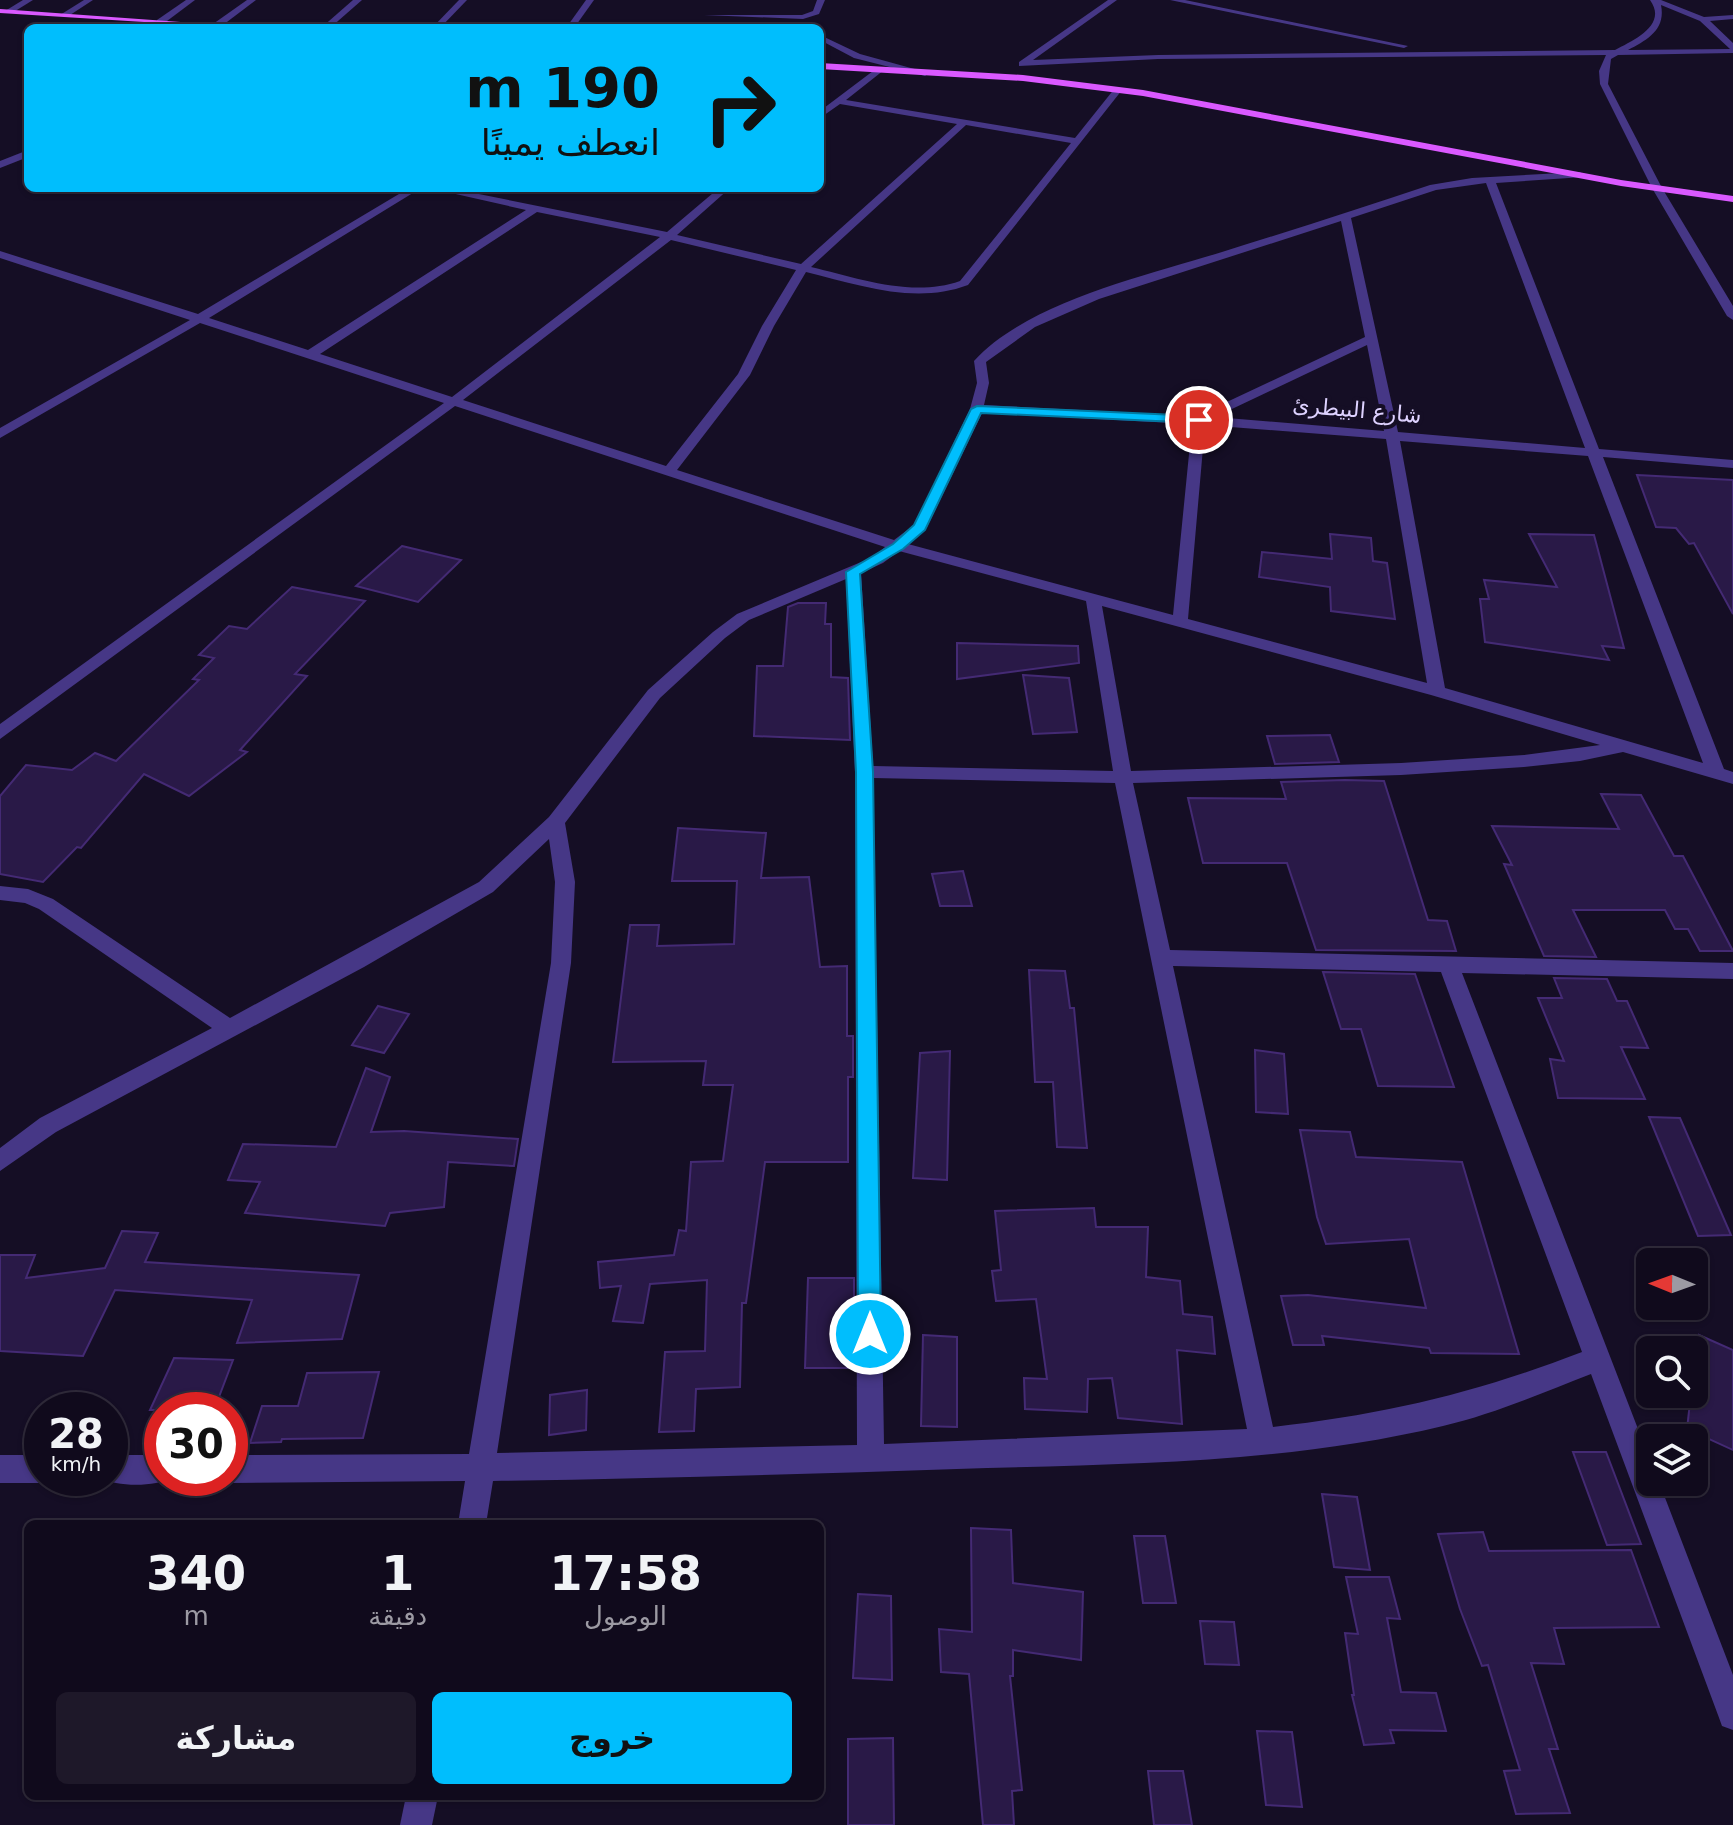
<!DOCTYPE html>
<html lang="ar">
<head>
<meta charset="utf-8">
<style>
	body { margin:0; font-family:"DejaVu Sans",Vazirmatn,sans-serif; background:#1e1829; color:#f1f3f6; direction:rtl; height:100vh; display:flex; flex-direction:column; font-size:30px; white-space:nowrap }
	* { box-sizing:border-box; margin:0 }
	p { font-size:26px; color:#9c9aa3 }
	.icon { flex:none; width:44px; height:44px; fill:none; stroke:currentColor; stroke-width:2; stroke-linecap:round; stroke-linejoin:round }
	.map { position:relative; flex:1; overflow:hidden; direction:ltr }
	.sheet { position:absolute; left:24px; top:1520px; width:800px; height:280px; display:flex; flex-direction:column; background:#100a1c; border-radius:12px; box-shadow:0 2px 6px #0004,0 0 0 2px #302b3b; direction:rtl }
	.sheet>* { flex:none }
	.hud { position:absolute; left:24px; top:24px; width:800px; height:168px; border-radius:12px; box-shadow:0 2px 6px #0004,0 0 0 2px #302b3b; direction:rtl; background:#00befd; color:#111; overflow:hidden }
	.needle { width:52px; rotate:271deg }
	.tools { position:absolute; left:1636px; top:1248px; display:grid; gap:16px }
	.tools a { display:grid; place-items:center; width:72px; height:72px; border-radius:12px; background:#100a1c; box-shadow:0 2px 6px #0004,0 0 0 2px #302b3b; font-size:40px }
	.speed { position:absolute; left:24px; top:1392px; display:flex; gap:16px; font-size:40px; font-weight:700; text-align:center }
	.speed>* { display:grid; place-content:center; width:104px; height:104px; border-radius:50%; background:#100a1c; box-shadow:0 2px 6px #0004,0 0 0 2px #302b3b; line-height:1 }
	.speed small { font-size:20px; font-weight:400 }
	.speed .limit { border:12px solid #d22; background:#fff; color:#111 }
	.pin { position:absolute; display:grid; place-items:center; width:68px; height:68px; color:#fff; margin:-34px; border:4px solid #fff; border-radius:50%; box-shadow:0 2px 8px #0007 }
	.me { position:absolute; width:88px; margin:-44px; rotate:0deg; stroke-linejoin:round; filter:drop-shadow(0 0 6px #0008) }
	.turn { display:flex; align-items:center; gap:28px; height:168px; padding:0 32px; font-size:36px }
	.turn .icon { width:104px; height:104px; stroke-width:2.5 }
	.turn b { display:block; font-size:56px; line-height:68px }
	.eta { display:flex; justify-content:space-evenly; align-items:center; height:136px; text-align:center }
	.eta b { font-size:48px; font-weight:700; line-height:56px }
	.primary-button { display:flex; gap:16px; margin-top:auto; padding:16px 32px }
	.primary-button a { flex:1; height:92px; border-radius:12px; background:#00befd; color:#111; font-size:32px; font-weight:700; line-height:92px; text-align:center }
	.primary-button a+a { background:#1e1829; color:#f1f3f6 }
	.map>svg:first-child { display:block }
</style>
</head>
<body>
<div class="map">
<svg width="1733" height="1825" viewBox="0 0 1733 1825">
	<rect width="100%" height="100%" fill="#150e25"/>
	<g fill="#291947" stroke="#442a74" stroke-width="2">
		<path d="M1637,475l96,5v134l-39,-71 -5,1 -13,-16 -20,-1z"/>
		<path d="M1330,534l41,4 2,23 14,2 8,56 -64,-8 -1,-24 -71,-10 3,-25 70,7z"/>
		<path d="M1529,534l65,1 30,113 -22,-2 7,14 -124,-18 -5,-43h9l-5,-19 73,7z"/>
		<path d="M402,546l59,14 -43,42 -62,-16z"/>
		<path d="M292,587l73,14 -70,73 12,2 -67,74 7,2 -58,44 -45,-22 -63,74 -4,-1 -34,35 -43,-8v-78l26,-31 46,5 23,-17 21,8 83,-81 -6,-1 21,-21 -15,-3 30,-29 18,3z"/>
		<path d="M798,603h28l-1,21h6v53l17,1 2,62 -96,-4 3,-70h26l5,-59z"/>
		<path d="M957,643l121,3 1,17 -122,16z"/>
		<path d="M1023,675l46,3 8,54 -44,2z"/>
		<path d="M1330,735l9,27 -64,2 -8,-28z"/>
		<path d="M1345,780l39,1 44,139 19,1 9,30 -140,-1 -29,-87h-84l-15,-65 98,1 -5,-17z"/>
		<path d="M1601,794l40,1 33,61h9l50,95h-33l-12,-22h-13l-10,-19h-92l23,47 -52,-1 -40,-92 8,1 -20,-39 127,3z"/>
		<path d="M678,828l88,5 -5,45 48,-1 11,90 27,-1v70h6v41h-5v85h-83l-19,141h-4l-2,84 -44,2 -2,42 -35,1 6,-80 40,-1 2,-71 -57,4 -7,39 -30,-2 8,-35 -21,2 -2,-26 76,-7 5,-25 7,1 5,-69 32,-1 10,-76h-30l3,-24 -93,1 17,-137h29l-2,21 77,-2 3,-63h-65z"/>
		<path d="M963,871l9,35h-32l-8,-32z"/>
		<path d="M1029,970l36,1 5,37h4l13,140 -30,-1 -4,-65h-18z"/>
		<path d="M1323,972l92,2 39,113 -76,-1 -17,-57h-20z"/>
		<path d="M1554,978l53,1 10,22h10l21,47 -27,-1 24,52 -87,-1 -8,-39 14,2 -26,-63h24z"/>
		<path d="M378,1006l31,8 -25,39 -32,-8z"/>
		<path d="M1255,1050l29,4 4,60 -32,-2z"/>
		<path d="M950,1051l-3,129 -34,-2 7,-125z"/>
		<path d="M366,1068l24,9 -19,55 33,-1 114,8 -4,27 -66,-4 -4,45 -54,6 -5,13 -140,-13 15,-31 -32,-2 15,-36 93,3z"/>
		<path d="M1649,1117l31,1 51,117 -33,1z"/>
		<path d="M1300,1130l50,2 6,25 106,5 57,192 -88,-1 -2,-5 -107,-12 2,9h-31l-12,-49 27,-1 118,13 -17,-69 -83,5 -9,-27z"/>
		<path d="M1094,1208l2,19h52l-2,50 34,4 3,33 29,3 3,37 -38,-4 5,74 -64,-6 -6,-40 -24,1 -1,33 -62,-3 -1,-31 23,1 -11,-80 -40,2 -4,-30 9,-1 -6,-59z"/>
		<path d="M122,1231l36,2 -13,29 214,13 -17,64 -105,4 15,-43 -137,-10 -32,66 -83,-5v-96h35l-9,23 79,-10z"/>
		<path d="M808,1278h46v90h-49z"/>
		<path d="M923,1335l34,2v90l-36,-1z"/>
		<path d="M1699,1335l34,15v100l-46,-21 4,-35h3z"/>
		<path d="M174,1358l59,2 -19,50h-64z"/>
		<path d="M379,1372l-16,66 -81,1 -1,3 -31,1 12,-37h36l9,-33z"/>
		<path d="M587,1390l-1,40 -37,5 1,-40z"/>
		<path d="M1573,1452h33l35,92 -34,1z"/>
		<path d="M1322,1494l35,3 13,73 -36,-3z"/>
		<path d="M971,1528l40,2 2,53 70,9 -2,68 -68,-10v26h-3l12,114 -10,1 2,34h-31l-14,-151 -28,-2 -2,-43 33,3z"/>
		<path d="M1483,1532l6,19 142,-1 28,77 -105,1 10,36 -33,-1 27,86h-9l21,64 -54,1 -12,-43 16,-1 -32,-105 -6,1 -22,-57 -22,-75z"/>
		<path d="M1134,1536h31l11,67h-33z"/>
		<path d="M1346,1577h43l11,42 -13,-1 14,74 35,1 10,38 -56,-1 4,13 -30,2 -12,-50h2l-9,-62 13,1z"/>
		<path d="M858,1594l33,2 1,84 -39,-2z"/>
		<path d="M1200,1621l34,1 5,43 -34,-1z"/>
		<path d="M1257,1731l35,1 10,75 -36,-2z"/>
		<path d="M893,1738l1,87h-46v-86z"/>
		<path d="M1148,1771h35l9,54h-38z"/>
	</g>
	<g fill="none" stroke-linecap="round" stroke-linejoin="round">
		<g fill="#463786" fill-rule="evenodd">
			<path d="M23,0h10l-21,13 -7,-2z"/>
			<path d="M84,0h9l-26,17 -7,-2z"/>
			<path d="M186,0h9l-32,24h-6v-4z"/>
			<path d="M247,0h9l-37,28h-6v-4z"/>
			<path d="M353,0h9l-32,28h-9z"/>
			<path d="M459,0h8l-27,28h-8z"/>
			<path d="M586,0h8l-20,28h-8z"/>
			<path d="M817,0h8l-6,14 -16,5 -99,-4h98l11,-4z"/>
			<path d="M1108,0h9l-84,60 125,-5 457,-5c19,-10 53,-25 35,-50h11l43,17 29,-2v4l-23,2 23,22v10l-115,2 -7,4 -3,25 54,104 71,118v14l-6,-4 -75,-128 -52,-104 -1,-13 7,-16 -448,4 -139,7v-4zM1661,5l39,16 30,28 -102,1c19,-10 38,-20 33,-45z"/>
			<path d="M1170,0h15l223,46 -4,2z"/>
			<path d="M820,35l40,19 69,19 -4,3 -71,-18 -34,-18z"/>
			<path d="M877,68l7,2 -38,30 229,38 40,-50 7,2 -154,195c-53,20 -109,0 -162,-13l-32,54 -24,49 -73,95 217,70 20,-15 56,-116 7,-26 -3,-22c53,-59 174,-86 248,-109 71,-22 139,-44 208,-67l42,-7 108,-6 4,5 -88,6 103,266 134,11v8l-130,-11 121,312 9,3v12l-110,-32 -43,9 -56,6 -123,8 -268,8 37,167 563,13v16l-271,-6 188,487v22h9l74,193v55l-11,-4 -4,-11 -127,-341c-49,19 -97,40 -148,52 -159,38 -323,38 -486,43 -154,5 -309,10 -464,12l-7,43h-28l7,-43 -235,2 -10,-4 10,-1v-23l239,-1 82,-491 4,-81 -6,-43 -56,53 -129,75 -308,165 -56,39v-23l40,-30 172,-90 -173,-119 -14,-6 -25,-3v-14l28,3 25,10 177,119 249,-136 70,-65 99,-127 65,-58 24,-18 136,-57 12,-10 -430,-141 -455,333v-15l444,-321 -244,-80 -200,115v-10l190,-108 -190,-62v-7l198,63 211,-126h12l-212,130 99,32 218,-140 -97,-22h20l218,44 52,-44h11l-53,47 124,29 156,-140 -117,-20 -20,14v-7zM966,125l105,18 -111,138c-48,17 -102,-3 -149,-14zM1486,183l99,265 -187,-16 -47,-214 85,-28zM537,212l123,25 -208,160 -132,-43zM1341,221l24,116 -168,79 -213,-11 5,-22 -3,-21 49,-35 64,-28zM671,240l125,30 -34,56 -24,48 -72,92 -203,-66zM1367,345l17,86 -169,-14zM982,413l210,11 -19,191 -265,-71 19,-17zM1205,425l181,14 41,244 -239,-64zM1400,441l188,15 115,307 -258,-75zM899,551l187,50 27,170 -240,-5 -12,-193 22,-10zM846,579l9,193 2,673 -360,8 74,-490 4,-81 -10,-59 95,-125 65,-60 24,-18zM1102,606l329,89 169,50 -76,10 -123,8 -270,8zM873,778l242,5 132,646 -363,15zM1173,966l268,6 141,380c-106,41 -195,62 -309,75z"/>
			<path d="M28,150v7l-28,11v-7z"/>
			<path d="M0,1455h42v23l10,1 -10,4h-42z"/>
			<path d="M110,1455h52v23h10c-17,9 -55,9 -72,0h10z"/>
			<path d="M406,1796h32l-6,29h-32z"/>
		</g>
		<g fill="#da59ff" fill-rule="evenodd">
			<path d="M0,9l236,17 4,2 -240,-15z"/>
			<path d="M820,63l203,12 120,15 478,90 112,16v6l-112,-16 -478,-90 -120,-15 -203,-12z"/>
		</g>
	</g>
	<path fill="#00befd" stroke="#007ca4" stroke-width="2" d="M977,406l222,10 6,4 -6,3 -218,-10 -56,117 -22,19 -43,25 13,198 8,562 -3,8 -8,3 -9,-3 -3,-8 -2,-562 -10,-200 47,-28 21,-19 57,-116z"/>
	<g text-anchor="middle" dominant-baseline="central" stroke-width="8" stroke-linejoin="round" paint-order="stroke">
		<g font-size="22" fill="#ded2ff" stroke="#150e25">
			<text transform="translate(1357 410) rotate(5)">شارع البيطرئ</text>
		</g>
	</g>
</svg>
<div class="tools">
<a><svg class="needle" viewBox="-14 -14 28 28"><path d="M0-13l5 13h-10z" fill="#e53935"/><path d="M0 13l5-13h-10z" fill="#9c9aa3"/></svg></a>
<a><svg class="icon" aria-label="search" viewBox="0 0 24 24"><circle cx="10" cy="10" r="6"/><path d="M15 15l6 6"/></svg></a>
<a><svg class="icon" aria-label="layers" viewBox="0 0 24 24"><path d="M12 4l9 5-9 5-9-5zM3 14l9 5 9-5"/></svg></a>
</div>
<div class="speed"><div>28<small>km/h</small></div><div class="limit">30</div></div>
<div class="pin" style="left:1199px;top:420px;background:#d93025"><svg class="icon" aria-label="arrive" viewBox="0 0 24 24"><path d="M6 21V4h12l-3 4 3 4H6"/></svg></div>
<svg class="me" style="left:870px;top:1334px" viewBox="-20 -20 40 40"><circle r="17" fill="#00befd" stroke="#fff" stroke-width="3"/><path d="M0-11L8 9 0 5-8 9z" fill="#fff"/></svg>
<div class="hud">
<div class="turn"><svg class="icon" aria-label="right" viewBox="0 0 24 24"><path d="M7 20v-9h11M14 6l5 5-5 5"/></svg><div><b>190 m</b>انعطف يمينًا</div></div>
</div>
<section class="sheet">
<div class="eta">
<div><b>17:58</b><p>الوصول</p></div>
<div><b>1</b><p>دقيقة</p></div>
<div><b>340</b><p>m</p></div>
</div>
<div class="primary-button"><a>خروج</a><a>مشاركة</a></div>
</section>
</div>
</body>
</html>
